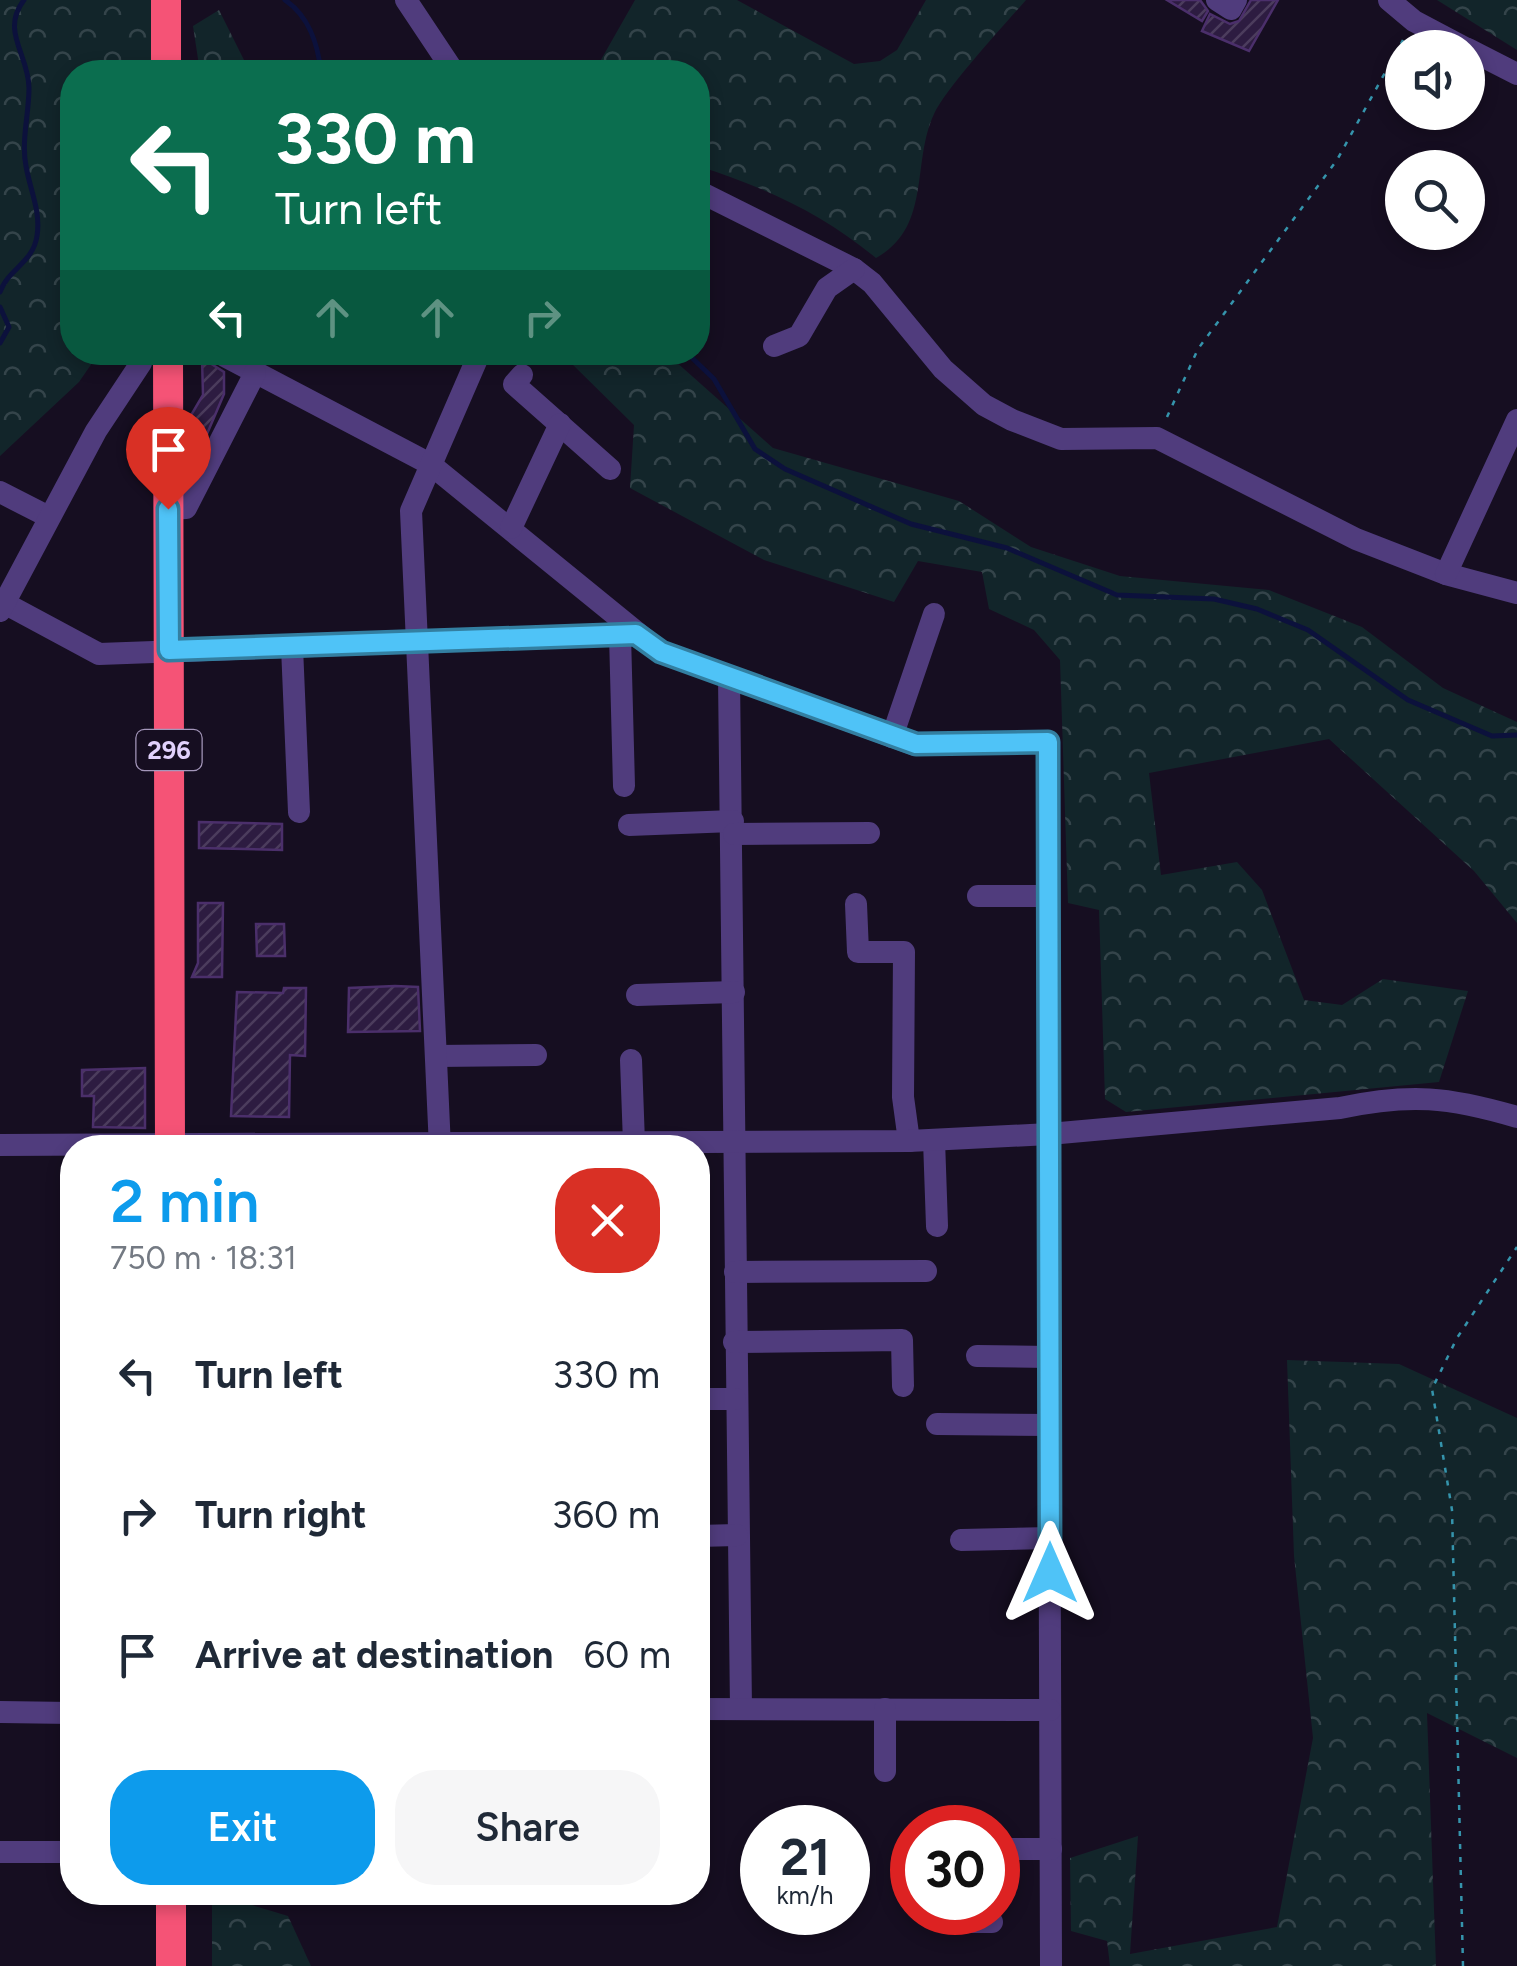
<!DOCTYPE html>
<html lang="en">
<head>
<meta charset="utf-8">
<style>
	body { margin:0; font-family:Figtree,sans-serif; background:#f6f6f7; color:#1f2937; height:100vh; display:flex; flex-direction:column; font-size:38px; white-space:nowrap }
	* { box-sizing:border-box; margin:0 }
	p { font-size:32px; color:#747a83 }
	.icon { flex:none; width:55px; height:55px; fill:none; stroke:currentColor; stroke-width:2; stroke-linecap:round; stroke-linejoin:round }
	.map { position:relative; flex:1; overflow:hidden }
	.panel { position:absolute; left:60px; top:1135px; width:650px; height:770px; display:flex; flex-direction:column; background:#fff; border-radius:40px; box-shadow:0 5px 15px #0003 }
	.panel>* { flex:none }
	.banner { position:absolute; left:60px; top:60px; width:650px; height:305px; border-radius:40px; box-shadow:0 5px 15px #0003; background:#0b6e4f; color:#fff; overflow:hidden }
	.buttons { position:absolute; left:1385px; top:30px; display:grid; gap:20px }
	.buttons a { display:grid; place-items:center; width:100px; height:100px; border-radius:50%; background:#fff; box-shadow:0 5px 15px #0003; font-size:50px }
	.speed { position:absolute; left:740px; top:1805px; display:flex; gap:20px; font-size:50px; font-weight:700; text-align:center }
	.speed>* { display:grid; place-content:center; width:130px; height:130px; border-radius:50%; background:#fff; box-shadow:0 5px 15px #0003; line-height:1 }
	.speed small { font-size:25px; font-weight:400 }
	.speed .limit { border:15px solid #d22; background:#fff; color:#111 }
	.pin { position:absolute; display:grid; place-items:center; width:85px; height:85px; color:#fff; margin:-102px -42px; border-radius:50% 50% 50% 0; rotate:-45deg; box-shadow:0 0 10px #0007 }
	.pin .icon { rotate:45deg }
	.me { position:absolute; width:110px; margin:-55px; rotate:0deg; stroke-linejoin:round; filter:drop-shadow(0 0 8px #0008) }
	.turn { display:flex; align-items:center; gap:35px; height:210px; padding:0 50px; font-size:45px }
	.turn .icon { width:130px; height:130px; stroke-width:2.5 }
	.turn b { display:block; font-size:70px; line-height:85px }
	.lanes { display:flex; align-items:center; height:95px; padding:0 50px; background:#0003; justify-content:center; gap:50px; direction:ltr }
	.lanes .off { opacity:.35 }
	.round { display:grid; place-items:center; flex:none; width:105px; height:105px; border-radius:40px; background:#f6f6f7 }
	.headline { display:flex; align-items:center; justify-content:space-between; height:170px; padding:0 50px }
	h1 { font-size:60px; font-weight:600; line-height:75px; color:#0d9bec }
	.action { display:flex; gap:20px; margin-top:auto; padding:20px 50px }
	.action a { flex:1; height:115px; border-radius:40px; background:#0d9bec; color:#fff; font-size:40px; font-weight:600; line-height:115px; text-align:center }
	.action a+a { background:#f6f6f7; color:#1f2937 }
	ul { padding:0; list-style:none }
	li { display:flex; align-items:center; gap:30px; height:140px; padding:0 50px }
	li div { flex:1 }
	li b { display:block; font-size:38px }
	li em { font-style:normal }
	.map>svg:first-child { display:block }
</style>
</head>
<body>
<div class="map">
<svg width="1517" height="1966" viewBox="0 0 1517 1966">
	<defs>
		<pattern id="forest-crowns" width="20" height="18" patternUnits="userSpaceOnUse" patternTransform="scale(2.5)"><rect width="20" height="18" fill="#12252a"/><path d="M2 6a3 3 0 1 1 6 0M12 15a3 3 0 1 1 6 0" fill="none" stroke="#34444a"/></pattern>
		<pattern id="building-hatch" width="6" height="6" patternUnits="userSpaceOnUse" patternTransform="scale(2.5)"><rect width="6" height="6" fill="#2d1c41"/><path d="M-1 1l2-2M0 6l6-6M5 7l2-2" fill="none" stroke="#4b3c5d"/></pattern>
	</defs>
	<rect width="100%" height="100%" fill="#160e21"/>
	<g fill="url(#forest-crowns)">
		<path d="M0,0h154v72h-82v280l27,1 -20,29 -79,74z"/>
		<path d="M635,0h102l117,64 26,-3 17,-11 29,-50h100c-21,24 -80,88 -92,114 -23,49 -2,113 -58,144 -54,-45 -112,-71 -178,-92v-94h-104z"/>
		<path d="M1437,0h80v50z"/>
		<path d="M219,10l31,62h-50l-7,-46z"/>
		<path d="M503,353h163l107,95 186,53 72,46 89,29 149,14 93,37 81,61 74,34v201l-43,-52 -145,-132 -180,34 12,102 76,-13 25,28 42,110 38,5 41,-26 85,12 -29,91 -313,30 -21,-13 -6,-189 -31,-7 -8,-243 -26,-30 -45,-21 -7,-37 -64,-11 -24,41 -130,-42 -134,-72 4,-63 -67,-66h-58z"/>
		<path d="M1287,1360l112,4 118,54v340l-90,-45 9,253h-326l-3,-25 -36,-10 -1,-73 68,-22 -8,118 147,-27 36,-189 -19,-182z"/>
		<path d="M212,1893l76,23 23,50h-99z"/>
	</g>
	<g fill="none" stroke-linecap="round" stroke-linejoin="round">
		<g stroke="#0c113c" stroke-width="5">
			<path d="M285,0c25,17 33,45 36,72"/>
			<path d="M0,292c8,-23 33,-29 37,-56 4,-25 -7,-46 -11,-70 -5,-25 3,-52 3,-78 0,-33 -29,-57 -5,-88"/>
			<path d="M0,307l9,20 -9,16"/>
			<path d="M686,352l28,27 41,70 30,20 126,55 96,24 110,47 97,4 43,10 51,21 100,70 84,36 25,-1"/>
		</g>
	</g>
	<g fill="url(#building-hatch)" stroke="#4b2f6b" stroke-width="2.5">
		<path d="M1167,0h33l8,11 -6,10z"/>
		<path d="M1251,0h27l-29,51 -47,-20 8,-17 20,10 9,-3z"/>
		<path d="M202,358l22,14v22l-17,40 -20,-12 16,-27z"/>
		<path d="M199,822l83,2v26l-83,-2z"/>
		<path d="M198,903h25l-1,74h-30l6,-14z"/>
		<path d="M256,924h28l1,32h-28z"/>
		<path d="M395,986l23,1 2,44 -72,1 1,-44z"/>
		<path d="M284,988h22l-1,68 -15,-1 -1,62 -58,-1 6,-124 46,1z"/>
		<path d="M145,1068v60l-52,-1 1,-31h-12v-26z"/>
	</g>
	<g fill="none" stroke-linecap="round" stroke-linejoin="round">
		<g stroke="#3594ac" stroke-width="2.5" stroke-dasharray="5 8" stroke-linecap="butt">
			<path d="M1167,417l31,-68 139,-189 66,-120"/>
			<path d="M1463,1966l-11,-456 -20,-121 25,-51 60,-91"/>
		</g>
		<g stroke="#503c7d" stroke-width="22">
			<path d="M406,0l48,72"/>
			<path d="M1217,0l14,9 5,-9"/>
			<path d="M1389,0l25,21 51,27"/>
			<path d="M1468,49l49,25"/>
			<path d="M698,191l156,78 18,14 71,86 41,36 28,15 49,19 96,-1 199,101 90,35 71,19"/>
			<path d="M774,346l25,-10 28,-48 27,-19"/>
			<path d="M217,352l213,112 231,188 254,93 132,-3 4,1224"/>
			<path d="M522,375l-8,9 96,85"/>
			<path d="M0,492l49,25"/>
			<path d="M168,509l18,-1 69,-135"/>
			<path d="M511,528l49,-104"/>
			<path d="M1446,574l71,-154"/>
			<path d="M4,603l95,51 537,-20"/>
			<path d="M0,611l96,-180 45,-68v-11"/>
			<path d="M620,635l4,151"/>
			<path d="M292,647l7,165"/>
			<path d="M729,677l12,1032"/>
			<path d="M892,737l42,-123"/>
			<path d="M629,825l104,-4"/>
			<path d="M734,834l135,-1"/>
			<path d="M978,896h70"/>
			<path d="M856,904l2,48h46l-1,145 6,44"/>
			<path d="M637,995l97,-3"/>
			<path d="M436,1056l100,-1"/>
			<path d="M631,1060l3,83"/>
			<path d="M934,1140l3,86"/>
			<path d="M0,1145l909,-4 140,-7 291,-26c70,-15 109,-11 177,9"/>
			<path d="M440,1148l-29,-637 69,-159"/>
			<path d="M735,1272l191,-1"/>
			<path d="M734,1342l168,-2 1,46"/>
			<path d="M977,1356l72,1"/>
			<path d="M698,1399h37"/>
			<path d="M937,1424l112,1"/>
			<path d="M698,1536l39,-1"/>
			<path d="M961,1540l89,-2"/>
			<path d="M698,1709l352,1"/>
			<path d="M885,1709v62"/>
			<path d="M0,1712l72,1"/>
			<path d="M998,1849h53"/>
			<path d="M0,1852h72"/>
			<path d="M946,1912v10h46"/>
		</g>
		<g stroke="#f55376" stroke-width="30">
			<path d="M166,0v72"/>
			<path d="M168,352l2,796"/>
			<path d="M171,1892v74"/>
		</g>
	</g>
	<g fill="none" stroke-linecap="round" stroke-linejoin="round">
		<g stroke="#337fa1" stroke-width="25">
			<path id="route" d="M168,509l1,141 467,-16 25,18 255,92 132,-2 2,831"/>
		</g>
		<use href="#route" stroke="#4fc3f7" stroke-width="18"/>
	</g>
	<g text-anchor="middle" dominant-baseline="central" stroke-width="8" stroke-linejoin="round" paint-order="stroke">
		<rect fill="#160e21" stroke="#a496ba" stroke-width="2.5" x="136.5" y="730" width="65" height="40" rx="8"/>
		<g font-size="25" font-weight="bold" fill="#e1d1fc">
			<text x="169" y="750">296</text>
		</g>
	</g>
</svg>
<div class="buttons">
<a><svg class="icon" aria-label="sound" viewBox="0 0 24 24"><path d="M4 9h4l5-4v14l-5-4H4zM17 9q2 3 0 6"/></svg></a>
<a><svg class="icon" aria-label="search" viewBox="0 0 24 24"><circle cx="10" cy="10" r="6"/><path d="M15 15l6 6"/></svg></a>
</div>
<div class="speed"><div>21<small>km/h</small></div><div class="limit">30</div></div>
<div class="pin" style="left:168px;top:509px;background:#d93025"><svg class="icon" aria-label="arrive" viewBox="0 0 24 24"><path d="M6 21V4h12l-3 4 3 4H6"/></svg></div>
<svg class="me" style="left:1050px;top:1573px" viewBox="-20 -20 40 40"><path d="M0-17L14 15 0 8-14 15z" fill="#4fc3f7" stroke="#fff" stroke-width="4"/></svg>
<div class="banner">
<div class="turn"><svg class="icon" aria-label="left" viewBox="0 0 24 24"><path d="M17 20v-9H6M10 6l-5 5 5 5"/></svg><div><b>330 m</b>Turn left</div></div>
<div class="lanes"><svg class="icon" aria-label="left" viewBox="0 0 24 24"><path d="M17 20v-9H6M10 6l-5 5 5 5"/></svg><svg class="icon off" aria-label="ahead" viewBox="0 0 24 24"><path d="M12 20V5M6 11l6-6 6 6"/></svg><svg class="icon off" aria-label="ahead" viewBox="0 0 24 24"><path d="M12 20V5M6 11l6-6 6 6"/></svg><svg class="icon off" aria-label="right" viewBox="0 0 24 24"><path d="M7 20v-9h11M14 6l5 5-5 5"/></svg></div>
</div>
<section class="panel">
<div class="headline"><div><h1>2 min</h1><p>750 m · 18:31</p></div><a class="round" style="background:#d93025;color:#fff"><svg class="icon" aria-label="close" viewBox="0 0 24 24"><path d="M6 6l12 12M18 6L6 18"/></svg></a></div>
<ul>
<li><svg class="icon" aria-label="left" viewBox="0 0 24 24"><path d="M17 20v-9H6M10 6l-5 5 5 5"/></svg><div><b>Turn left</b></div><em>330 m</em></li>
<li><svg class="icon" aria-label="right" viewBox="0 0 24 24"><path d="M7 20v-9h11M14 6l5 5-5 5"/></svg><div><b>Turn right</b></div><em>360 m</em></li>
<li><svg class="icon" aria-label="arrive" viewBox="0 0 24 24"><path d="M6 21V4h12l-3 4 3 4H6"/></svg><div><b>Arrive at destination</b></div><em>60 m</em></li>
</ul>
<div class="action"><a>Exit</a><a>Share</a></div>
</section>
</div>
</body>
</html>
